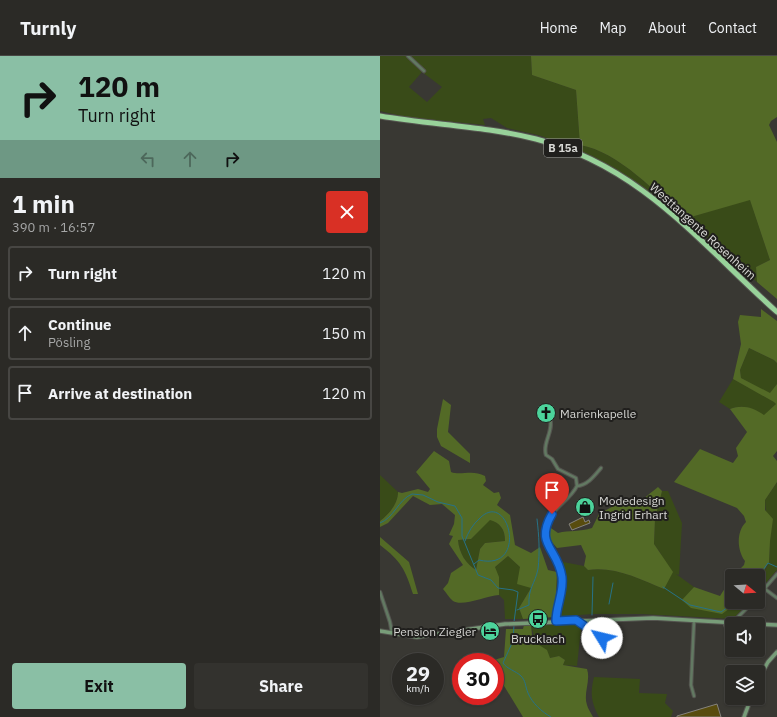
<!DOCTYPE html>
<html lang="en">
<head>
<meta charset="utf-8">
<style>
	body { margin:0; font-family:"IBM Plex Sans",sans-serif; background:#33322e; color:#f1f3f6; height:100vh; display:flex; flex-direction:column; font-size:15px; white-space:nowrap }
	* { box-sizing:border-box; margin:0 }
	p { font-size:13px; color:#a6a7a7 }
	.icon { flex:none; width:22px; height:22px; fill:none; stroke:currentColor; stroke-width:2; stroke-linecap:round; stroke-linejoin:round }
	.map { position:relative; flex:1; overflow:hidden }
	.panel { display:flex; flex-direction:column; background:#2b2a26; width:380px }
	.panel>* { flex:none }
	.banner { background:#8abfa5; color:#111; overflow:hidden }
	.needle { width:26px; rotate:108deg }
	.fabs { position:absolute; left:345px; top:513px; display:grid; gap:8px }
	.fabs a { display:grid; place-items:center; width:40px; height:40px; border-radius:4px; background:#2b2a26; box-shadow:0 1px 3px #0004,0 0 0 1px #474643; font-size:20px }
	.speed { position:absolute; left:12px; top:597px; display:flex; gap:8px; font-size:20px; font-weight:700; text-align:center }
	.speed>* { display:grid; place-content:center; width:52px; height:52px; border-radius:50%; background:#2b2a26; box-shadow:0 1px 3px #0004,0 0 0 1px #474643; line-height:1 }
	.speed small { font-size:10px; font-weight:400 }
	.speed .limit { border:6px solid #d22; background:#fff; color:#111 }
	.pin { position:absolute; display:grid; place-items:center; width:34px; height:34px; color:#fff; margin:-41px -17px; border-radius:50% 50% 50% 0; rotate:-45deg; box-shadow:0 0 4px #0007 }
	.pin .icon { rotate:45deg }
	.me { position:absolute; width:44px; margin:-22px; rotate:306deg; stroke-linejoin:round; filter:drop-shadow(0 0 3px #0008) }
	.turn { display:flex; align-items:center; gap:14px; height:84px; padding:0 12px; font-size:18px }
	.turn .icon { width:52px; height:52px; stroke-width:2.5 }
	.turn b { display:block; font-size:28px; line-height:34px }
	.lanes { display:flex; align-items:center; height:38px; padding:0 12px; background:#0003; justify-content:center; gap:20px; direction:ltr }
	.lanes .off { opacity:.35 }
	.round { display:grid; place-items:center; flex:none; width:42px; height:42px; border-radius:4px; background:#33322e }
	.headline { display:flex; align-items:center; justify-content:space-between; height:68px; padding:0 12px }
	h1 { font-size:24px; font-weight:700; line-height:30px }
	.action { display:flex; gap:8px; margin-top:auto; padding:8px 12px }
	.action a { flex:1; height:46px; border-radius:4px; background:#8abfa5; color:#111; font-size:16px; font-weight:700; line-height:46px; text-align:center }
	.action a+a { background:#33322e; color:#f1f3f6 }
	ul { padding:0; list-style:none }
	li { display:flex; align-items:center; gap:12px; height:54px; margin:0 8px 6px; padding:0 4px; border:2px solid #474643; border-radius:4px }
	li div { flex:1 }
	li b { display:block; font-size:15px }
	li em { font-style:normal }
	header { display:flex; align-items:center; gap:24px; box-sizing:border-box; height:56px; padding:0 20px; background:#2b2a26; border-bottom:1px solid #474643 }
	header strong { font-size:19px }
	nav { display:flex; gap:22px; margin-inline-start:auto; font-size:14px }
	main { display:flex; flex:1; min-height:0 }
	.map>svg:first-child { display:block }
</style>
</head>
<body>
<header>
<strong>Turnly</strong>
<nav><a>Home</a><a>Map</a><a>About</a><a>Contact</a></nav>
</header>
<main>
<section class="panel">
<div class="banner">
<div class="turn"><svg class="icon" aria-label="right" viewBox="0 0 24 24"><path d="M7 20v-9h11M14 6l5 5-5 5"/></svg><div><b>120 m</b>Turn right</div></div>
<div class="lanes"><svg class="icon off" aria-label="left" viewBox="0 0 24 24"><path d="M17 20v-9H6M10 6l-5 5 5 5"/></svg><svg class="icon off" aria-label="ahead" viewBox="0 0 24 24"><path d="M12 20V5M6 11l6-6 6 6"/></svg><svg class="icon" aria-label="right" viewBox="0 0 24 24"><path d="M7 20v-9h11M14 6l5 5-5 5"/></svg></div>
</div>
<div class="headline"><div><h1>1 min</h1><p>390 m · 16:57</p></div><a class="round" style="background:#d93025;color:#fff"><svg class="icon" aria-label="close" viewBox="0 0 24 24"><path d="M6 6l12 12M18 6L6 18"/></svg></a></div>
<ul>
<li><svg class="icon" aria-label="right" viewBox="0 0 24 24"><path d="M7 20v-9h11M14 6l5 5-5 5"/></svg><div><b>Turn right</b></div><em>120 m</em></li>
<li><svg class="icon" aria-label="ahead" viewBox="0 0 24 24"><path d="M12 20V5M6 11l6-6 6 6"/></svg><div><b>Continue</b><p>Pösling</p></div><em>150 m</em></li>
<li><svg class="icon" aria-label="arrive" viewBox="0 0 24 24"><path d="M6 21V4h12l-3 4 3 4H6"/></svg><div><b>Arrive at destination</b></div><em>120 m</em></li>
</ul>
<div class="action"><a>Exit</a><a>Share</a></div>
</section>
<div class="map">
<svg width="397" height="661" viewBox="0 0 397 661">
	<rect width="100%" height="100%" fill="#393833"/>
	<g fill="#394b18" fill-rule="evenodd">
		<path d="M0,0h151l1,19 44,15 4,55c39,7 77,48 104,74l66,-20 20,61 -14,7 1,15 -72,-63 -57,-42 -50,-28 -40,-14 -31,-7 -16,-10 -8,1 2,6 -79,-8 -26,-6zM42,16l20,15 -15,15 -18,-15z"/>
		<path d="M369,292l25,12 3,3v21l-7,10 -29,-16 -1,-8z"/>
		<path d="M353,323l42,23 1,2 -12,12c-10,-8 -21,-12 -34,-7l-11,-7z"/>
		<path d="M0,419l18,17c0,12 -9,22 -18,29z"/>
		<path d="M397,426v88l-19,22c0,-18 10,-21 11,-32 2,-20 -3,-40 -4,-60z"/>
		<path d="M282,435h6l14,32 -3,52 -3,-1 18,13 -11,13 52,5 3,-3h11l-16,17 -91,-5h-50l-37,3 3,-51 5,-4 21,4 4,4c26,-4 52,9 76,19l-3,-35 -7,-10 1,-25z"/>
		<path d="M109,463c11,4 16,10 16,22l-20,2 -5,6 -4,21c-10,-6 -17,-17 -18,-30l13,-1z"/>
		<path d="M128,500l12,11 11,21 -12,20 4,11h-18l-1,-19 -5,-5v-7l-4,-21z"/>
		<path d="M169,568l30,1 2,4 -4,37 -14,-1 2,-5 -6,-4 -9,2 -17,-13 1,-9 -3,-11z"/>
		<path d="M214,621l46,2 -1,14 28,1 -2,9 8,8 -2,6h-72c-8,-15 -9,-24 -5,-40z"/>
	</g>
	<g fill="#536a26" fill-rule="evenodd">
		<path d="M151,0h246v61l-6,4 -2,4 8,17v157l-20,-17 -1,-15 14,-7 -20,-60 -66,19c-27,-26 -65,-67 -104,-74l-4,-55 -44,-15z"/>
		<path d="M381,253l16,12v42l-3,-3 -25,-12 -9,22 1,8 29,15 7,-9v67l-4,5 4,5v21l-12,18v10l8,9 -3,22 -1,21 -11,18v-4h-25l11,-11 1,-4c-8,-11 -9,-29 1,-39l-2,-6 -7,-8 -63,-26 26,-33 33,14 5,-7 -2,-8 11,-16 -17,-23c13,-5 24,-1 34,6l12,-11 -2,-2 -41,-23 8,-35 -3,-22 2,-7 21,2z"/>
		<path d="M63,343l8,6 -3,27 22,22v9l-29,-17 -4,-9v-8z"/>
		<path d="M54,395l15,10 2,11c10,4 21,-3 34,4l1,5 -3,4 11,8 5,-1 2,6 -4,7 13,10 5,30 16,8 9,-6 8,23 9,2 -2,45 -32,2 -4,-11 12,-20 -14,-4 3,-17 -12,-11 -13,11 4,10v18c-13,1 -37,12 -46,6 -4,-3 -7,-9 -10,-12l5,-6 3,-10 12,-8 -14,-21 4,-8 -4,-1 5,-11 1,-9 -13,-11 -12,1 -17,-9 -25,27 -8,4v-6c9,-7 18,-17 18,-29l4,1 16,-4 10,3 2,-3 -14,-17zM110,464c10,3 15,9 15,21l-20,2 -5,6 -4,21c-10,-6 -17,-17 -18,-30l13,-1z"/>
		<path d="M278,431l4,4 -7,28 -1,25 19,28 -9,17c-24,-10 -50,-23 -76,-19l-4,-4 2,-10 -5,-11 -24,3 -7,-8 -2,-14 10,7c11,-3 22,-1 34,-5l7,-14 20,-11c17,6 27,-7 39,-16z"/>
		<path d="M0,481l29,25 9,32h-5c-8,-25 -12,-33 -33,-49z"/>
		<path d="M352,521v25h6l-16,12 -31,-6 -9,-8 12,-13 26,9z"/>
		<path d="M144,569h7l2,20h6l8,5 3,8 9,-2 6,4 -2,5 24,4c4,12 -4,24 0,36 1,4 4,8 6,12h-70l-28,-46v-9h-1v-2l10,-3 2,-28h17z"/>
	</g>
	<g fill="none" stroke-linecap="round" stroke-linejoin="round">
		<g stroke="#277287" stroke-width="1">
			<path d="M0,467c14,-5 18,-23 32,-29l11,1 15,7 17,4 7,12v18l16,39 13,5 7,8 15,2 5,2 -4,30"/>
			<path d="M85,485c3,-9 8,-17 15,-23 29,-29 49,54 -1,42l-5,4"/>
			<path d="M378,521l10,-14 9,4"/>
			<path d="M283,531l27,18 31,7 14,-10"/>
			<path d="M229,548l4,-21"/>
			<path d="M137,554l12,-5c-1,-17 6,-21 9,-36 2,-17 1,-33 -1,-50"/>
			<path d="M212,559l1,-38"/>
			<path d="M134,569l-1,16 -10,22c4,6 13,8 18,13 5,5 4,10 7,17 4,10 14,19 23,24"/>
		</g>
	</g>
	<g fill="#584c0e" stroke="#85837e">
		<path d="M203,461l2,5 4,-2 1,3 -18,7 -3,-6z"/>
		<path d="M337,648l4,13h-44v-1z"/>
	</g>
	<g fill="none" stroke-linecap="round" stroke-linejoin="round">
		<g stroke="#555550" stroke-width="4.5">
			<g id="street">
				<path d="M28,0l16,15"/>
				<path d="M170,363c4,12 -8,24 -4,36l6,4 6,10 18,9 1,8c-7,14 -23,21 -29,35 -10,22 11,35 14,57 1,14 -6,28 -6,43"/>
				<path d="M197,430c11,-1 18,-11 24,-18"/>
				<path d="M385,533l12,9"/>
				<path d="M0,536l10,30 2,11"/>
				<path d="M378,540l19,-22"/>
				<path d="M198,565l23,18 3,3 -1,7 -2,2"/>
				<path d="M344,566l8,20"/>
				<path d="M355,567l3,-6 15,-15"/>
				<path d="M355,594l2,3"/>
				<path d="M314,640l-3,-11 3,-64"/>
			</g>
		</g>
		<g stroke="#555550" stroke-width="5.5">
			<g id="secondary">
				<path d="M378,568l19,1"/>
				<path d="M0,575l37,6 88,-13 148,-6 102,6"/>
				<path d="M378,624l10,-18 9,-10"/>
				<path d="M364,661l7,-19"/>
			</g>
		</g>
		<g stroke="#555550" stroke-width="7">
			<path id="highway" d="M0,60c52,9 105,10 156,23 105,27 164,104 241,173"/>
		</g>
		<use href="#street" stroke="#627962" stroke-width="2.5"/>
		<use href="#secondary" stroke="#789d79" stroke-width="3.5"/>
		<use href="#highway" stroke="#98d29a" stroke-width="5"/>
	</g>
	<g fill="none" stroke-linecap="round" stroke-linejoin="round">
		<g stroke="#114b97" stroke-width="10">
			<path id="route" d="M172,458c-18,31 6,34 10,63 2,15 -6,29 -6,44l20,-1 26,18"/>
		</g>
		<use href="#route" stroke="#1a73e8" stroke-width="7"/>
	</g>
	<defs>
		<g id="church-disc" transform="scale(1)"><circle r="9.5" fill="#4cd39b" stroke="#201f1d"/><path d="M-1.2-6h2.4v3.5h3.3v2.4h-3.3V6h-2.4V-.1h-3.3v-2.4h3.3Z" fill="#111"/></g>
		<g id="shop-disc" transform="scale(1)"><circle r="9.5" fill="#4cd39b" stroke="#201f1d"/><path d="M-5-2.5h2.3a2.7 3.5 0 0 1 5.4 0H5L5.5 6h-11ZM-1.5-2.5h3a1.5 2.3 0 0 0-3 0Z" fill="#111"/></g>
		<g id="bus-disc" transform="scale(1)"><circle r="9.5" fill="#4cd39b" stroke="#201f1d"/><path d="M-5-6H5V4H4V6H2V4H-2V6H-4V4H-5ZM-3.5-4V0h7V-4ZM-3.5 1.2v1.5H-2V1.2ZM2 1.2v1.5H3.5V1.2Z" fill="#111"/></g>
		<g id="hotel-disc" transform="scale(1)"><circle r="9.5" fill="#4cd39b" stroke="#201f1d"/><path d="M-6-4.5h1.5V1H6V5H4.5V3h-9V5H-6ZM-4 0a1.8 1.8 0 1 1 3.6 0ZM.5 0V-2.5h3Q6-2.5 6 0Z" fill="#111"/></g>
	</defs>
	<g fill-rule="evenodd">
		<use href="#church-disc" x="166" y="357"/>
		<use href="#shop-disc" x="205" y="451"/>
		<use href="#bus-disc" x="158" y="563"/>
		<use href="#hotel-disc" x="110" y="575"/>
	</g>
	<g text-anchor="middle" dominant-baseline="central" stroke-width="4" stroke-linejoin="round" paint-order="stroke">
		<rect fill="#201f1d" stroke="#a0a09d" stroke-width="1" x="164" y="83" width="38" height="18" rx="3"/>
		<g font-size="11" font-weight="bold" fill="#d7d7d4">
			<text x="183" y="92">B 15a</text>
		</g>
		<g font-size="12" fill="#d7d7d4" stroke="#201f1d">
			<text transform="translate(323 175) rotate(42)">Westtangente Rosenheim</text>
		</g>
		<g font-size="12" fill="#d7d7d4" stroke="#201f1d" text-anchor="start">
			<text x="180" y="357">Marienkapelle</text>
			<text x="219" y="444">Modedesign<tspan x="219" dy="14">Ingrid Erhart</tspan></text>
			<text x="96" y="575" text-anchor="end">Pension Ziegler</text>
			<text x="158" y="582" text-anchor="middle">Brucklach</text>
		</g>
	</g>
</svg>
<div class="fabs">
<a><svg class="needle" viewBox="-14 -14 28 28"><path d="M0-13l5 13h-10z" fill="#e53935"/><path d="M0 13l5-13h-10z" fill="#a6a7a7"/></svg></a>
<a><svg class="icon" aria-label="sound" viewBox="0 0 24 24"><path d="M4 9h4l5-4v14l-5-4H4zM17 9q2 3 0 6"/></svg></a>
<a><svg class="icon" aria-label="layers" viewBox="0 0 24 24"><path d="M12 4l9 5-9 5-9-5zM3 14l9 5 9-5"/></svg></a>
</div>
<div class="speed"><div>29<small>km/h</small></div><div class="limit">30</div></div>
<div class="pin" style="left:172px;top:458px;background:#d93025"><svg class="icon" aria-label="arrive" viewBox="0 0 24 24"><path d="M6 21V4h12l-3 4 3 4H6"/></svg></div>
<svg class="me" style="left:222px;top:582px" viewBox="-20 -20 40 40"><circle r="19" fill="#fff"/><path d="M0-13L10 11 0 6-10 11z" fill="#1a73e8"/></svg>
</div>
</main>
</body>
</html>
